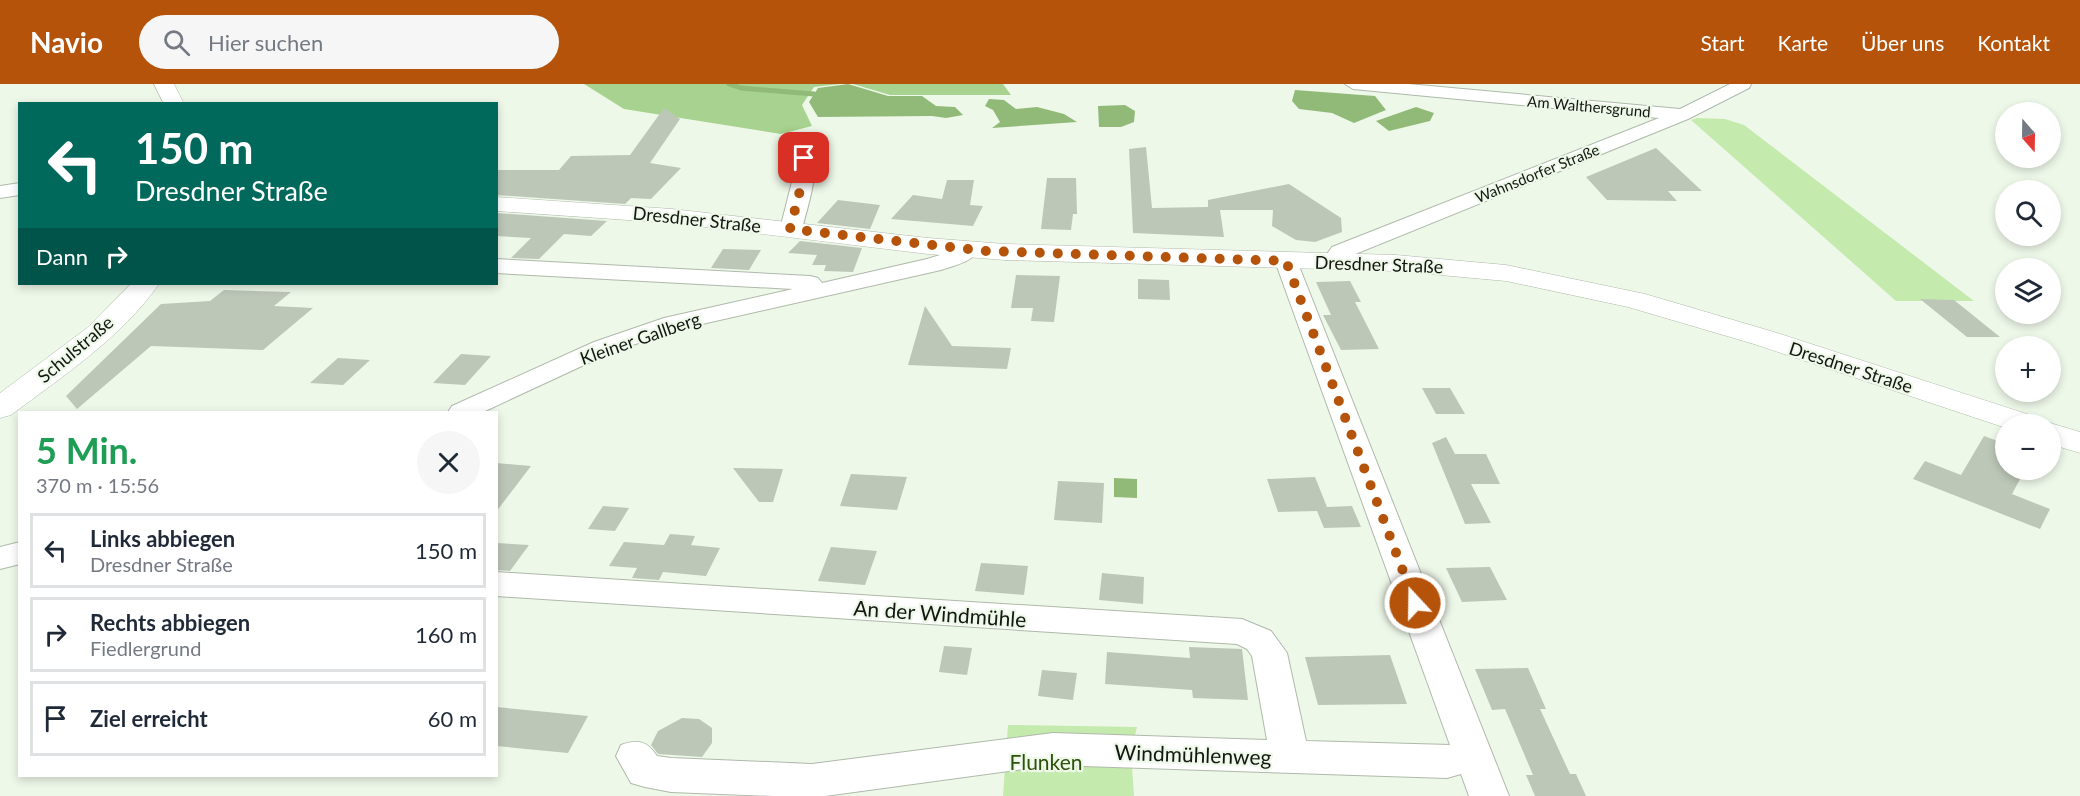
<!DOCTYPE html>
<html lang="de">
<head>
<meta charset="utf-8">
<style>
	body { margin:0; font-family:Lato,sans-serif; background:#f6f6f7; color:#1f2937; height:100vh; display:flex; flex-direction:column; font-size:22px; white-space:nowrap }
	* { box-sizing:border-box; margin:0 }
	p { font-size:20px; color:#747a83 }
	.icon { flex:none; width:33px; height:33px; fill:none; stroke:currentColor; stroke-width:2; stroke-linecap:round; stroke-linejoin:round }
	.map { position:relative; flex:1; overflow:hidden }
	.panel { position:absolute; left:18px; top:327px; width:480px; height:366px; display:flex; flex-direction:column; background:#fff; border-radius:0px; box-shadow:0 3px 9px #0003 }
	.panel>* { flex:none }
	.hud { position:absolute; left:18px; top:18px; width:480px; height:183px; border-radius:0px; box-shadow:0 3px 9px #0003; background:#00695c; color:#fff; overflow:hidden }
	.needle { width:39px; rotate:160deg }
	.tools { position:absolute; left:1995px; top:18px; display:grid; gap:12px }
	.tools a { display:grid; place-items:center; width:66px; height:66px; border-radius:50%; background:#fff; box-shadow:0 3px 9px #0003; font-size:30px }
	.pin { position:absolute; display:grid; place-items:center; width:51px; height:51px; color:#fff; margin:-26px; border-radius:12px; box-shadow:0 3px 9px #0006 }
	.me { position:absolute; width:66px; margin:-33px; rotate:339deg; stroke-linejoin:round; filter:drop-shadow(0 0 4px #0008) }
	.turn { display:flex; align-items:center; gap:21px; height:126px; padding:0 18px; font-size:27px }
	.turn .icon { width:78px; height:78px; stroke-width:2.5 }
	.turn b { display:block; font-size:42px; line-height:51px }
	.then { display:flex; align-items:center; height:57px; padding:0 18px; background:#0003; gap:12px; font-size:22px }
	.round { display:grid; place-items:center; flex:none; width:63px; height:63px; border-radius:32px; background:#f6f6f7 }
	.headline { display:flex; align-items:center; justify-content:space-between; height:102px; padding:0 18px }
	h1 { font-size:36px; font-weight:700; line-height:45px; color:#1e9e55 }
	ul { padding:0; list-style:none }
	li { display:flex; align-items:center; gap:18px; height:75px; margin:0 12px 9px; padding:0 6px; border:3px solid #e0e1e3; border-radius:0px }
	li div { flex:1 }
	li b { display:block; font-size:22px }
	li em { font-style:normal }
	header { display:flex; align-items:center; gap:36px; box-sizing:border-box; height:84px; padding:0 30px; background:#b45309; color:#fff }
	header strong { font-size:28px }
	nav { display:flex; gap:33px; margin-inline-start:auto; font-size:21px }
	.search { width:420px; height:54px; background:#f6f6f7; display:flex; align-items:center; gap:15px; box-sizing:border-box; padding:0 21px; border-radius:33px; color:#747a83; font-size:22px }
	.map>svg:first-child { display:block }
</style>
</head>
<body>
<header>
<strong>Navio</strong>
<div class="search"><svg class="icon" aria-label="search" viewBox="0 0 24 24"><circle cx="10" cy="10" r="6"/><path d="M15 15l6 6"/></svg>Hier suchen</div>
<nav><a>Start</a><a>Karte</a><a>Über uns</a><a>Kontakt</a></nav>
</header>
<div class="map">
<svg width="2080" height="712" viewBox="0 0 2080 712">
	<rect width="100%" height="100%" fill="#eef8e9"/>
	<g fill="#c4eaae">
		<path d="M1697,34l28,1 19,6 230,176h-78l-205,-181z"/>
		<path d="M1008,641l129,2 -6,25 3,44h-131z"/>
	</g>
	<g fill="#a8d28f">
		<path d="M584,0h256l-26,3 -12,18 10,21 -31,8 -157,-25z"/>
		<path d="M853,0h150l8,11h-121z"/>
	</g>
	<g fill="#91ba78">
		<path d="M848,0l40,12h34l14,10 19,1 8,8 -17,3 -14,-2 -114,1 -9,-15 9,-14z"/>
		<path d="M1295,6l80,6 11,14 -32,13 -22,-10 -33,-4 -7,-8z"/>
		<path d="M989,15l15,1 12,9 21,-2 27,7 13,8 -85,6 8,-6 -7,-12 -8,-4z"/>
		<path d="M1125,21l10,6 -1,11 -13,5h-22l-1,-21z"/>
		<path d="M1416,23l18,6 -4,8 -41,10 -13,-10z"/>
		<path d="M1114,394l23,1v19l-23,-1z"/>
	</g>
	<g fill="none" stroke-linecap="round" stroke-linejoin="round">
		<path stroke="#91ba78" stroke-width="5" d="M729,0l12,4 73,6"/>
	</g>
	<g fill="#bdc7b8">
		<path d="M664,24l16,11 -30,44 31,5 -30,31 -20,-1 -6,6 -129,-9v-25h63l12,-14 59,-1z"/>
		<path d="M1146,63l6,61 56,-1v-7l81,-16 52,34 1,14 -27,10 -19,-2 -24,-14 1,-16h-53l4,27 -91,-4 -4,-84z"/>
		<path d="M1656,64l46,43h-34l9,10 -70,-1 -21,-23z"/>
		<path d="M1047,94h29l1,36h-4l-2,16 -30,-1z"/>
		<path d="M947,96h27l-4,25 13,1 -10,20 -82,-7 22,-24 29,4z"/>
		<path d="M838,116l42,5 -10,24 -53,-6z"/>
		<path d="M496,129l111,8 -16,15 -27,-2 -25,25 -28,-1 20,-20 -35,-2z"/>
		<path d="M800,157l62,7 -9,24 -29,-1 2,-6h-14l5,-10 -29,-2z"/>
		<path d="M723,165l38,1 -12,20 -38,-2z"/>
		<path d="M1016,191l44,1 -6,46 -23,-1 2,-13h-22z"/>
		<path d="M1138,195l31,1 1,20 -32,-1z"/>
		<path d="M1350,197l11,21h-6l24,47 -38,1 -18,-35h8l-15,-33z"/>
		<path d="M224,206l67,2 -17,14 39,2 -50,42 -112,-4 -74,63 -11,-13 95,-92 49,-3z"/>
		<path d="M1920,215l34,1 46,37h-33z"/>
		<path d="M925,222l27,40 59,2 -4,21 -99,-4z"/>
		<path d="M461,270l30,2 -26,29 -32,-2z"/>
		<path d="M338,274l32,2 -27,25 -33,-2z"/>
		<path d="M1422,304h28l15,26h-29z"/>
		<path d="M1984,352l22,8v26h19l-13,24 38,15 -10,20 -127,-50 12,-18 36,14z"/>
		<path d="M1446,353l9,17h31l14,30h-29l20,39 -26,1 -33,-81z"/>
		<path d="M496,379l35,3 -35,46z"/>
		<path d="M733,384l50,1 -10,33h-14z"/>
		<path d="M851,390l56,3 -10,33 -57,-4z"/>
		<path d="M1315,393l12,30 25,-1 9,21 -37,1 -7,-17 -39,1 -11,-33z"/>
		<path d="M1058,397l46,2 -2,40 -48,-3z"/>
		<path d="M603,422l26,2 -14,23 -27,-2z"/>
		<path d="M670,450l25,2 -4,9 29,3 -14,28 -43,-4 -4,8 -27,-2 5,-10 -28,-2 15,-24 40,3z"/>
		<path d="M496,459l33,2 -19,26 -14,-1z"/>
		<path d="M831,463l46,4 -12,34 -47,-4z"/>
		<path d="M981,479l47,3 -4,29 -49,-4z"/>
		<path d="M1490,483l17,33 -45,2 -16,-34z"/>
		<path d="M1102,489l42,4 -1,27 -44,-4z"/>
		<path d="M944,562l28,2 -5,27 -28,-3z"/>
		<path d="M1189,563l53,2 6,51 -55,-2 -1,-8 -87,-6 2,-32 83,6z"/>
		<path d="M1390,571l17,49 -89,1 -13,-48z"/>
		<path d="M1528,584l18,41h-6l30,65h6l10,22h-51l-9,-21h7l-28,-66 -13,1 -17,-41z"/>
		<path d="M1042,586l35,3 -4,27 -35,-4z"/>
		<path d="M496,623l92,9 -20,37 -72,-7z"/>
		<path d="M682,634l17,1 13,9v15l-10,14 -44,-3 -7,-9 7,-14z"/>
	</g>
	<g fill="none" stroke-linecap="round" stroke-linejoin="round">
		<g stroke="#afb9aa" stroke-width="2">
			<g id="street">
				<path d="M1345,0h63l272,25 50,-25h21l-2,4 -61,31 -340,138c-7,9 -11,12 -23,9l-3,-5 10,-14 327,-129 -306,-29z"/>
				<path d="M804,68l7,2c10,14 -5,58 -9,75l-3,5 -8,1 -8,-1 -3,-5 15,-59 -1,-12 3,-4z"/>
				<path d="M20,99v12l-20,3v-12z"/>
				<path d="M968,159l8,2 3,5c-9,13 -24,15 -38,20l-261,59 -68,23 -129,60h-35l4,-6 142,-64 70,-24 129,-29 -297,-16v-14l314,17 8,2 4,5 105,-24 26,-8 7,-6z"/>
				<path d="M1286,170l8,2 3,5 212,535h-40l-8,-22 -14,4 -394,-13 -228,31h-52l-102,-4 -26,-5 -14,-4 -15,-27 5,-11c17,-6 26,-4 36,11l14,2 141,6 241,-31 214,7 -15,-84 -5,-7 -10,-5 -741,-48v-24l746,47 29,12 16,22 19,88 144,4 -175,-484 3,-5z"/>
				<path d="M20,458v22l-20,5v-22z"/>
			</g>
		</g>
		<g stroke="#afb9aa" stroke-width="1">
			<g id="secondary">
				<path d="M154,0h20l10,20h-20z"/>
				<path d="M496,113l176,12 256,29 77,6 391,11 110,10 139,29 129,38 262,85 5,7h-35v4l-252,-84 -126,-37 -122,-26 -110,-10 -391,-11 -77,-6 -256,-31 -176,-12z"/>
				<path d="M131,200h28c-38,54 -96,92 -148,131l-11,3v-25l87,-65z"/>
				<path d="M2050,339l30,9v21l-30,-9v-20h-5z"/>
			</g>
		</g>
		<use href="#street" fill="#fff" fill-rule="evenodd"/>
		<use href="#secondary" fill="#fff" fill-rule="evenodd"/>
	</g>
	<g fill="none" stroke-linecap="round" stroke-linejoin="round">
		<path stroke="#b45309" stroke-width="10" stroke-dasharray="0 18" d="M804,74l1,13 -15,58 196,22 300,10 129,342"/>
	</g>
	<g text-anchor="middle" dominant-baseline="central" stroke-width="4.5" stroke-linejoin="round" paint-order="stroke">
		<g font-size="15" fill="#131611" stroke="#eef8e9">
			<text transform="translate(1589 22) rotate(5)">Am Walthersgrund</text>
			<text transform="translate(1537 89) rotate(-22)">Wahnsdorfer Straße</text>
		</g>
		<g font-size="18" fill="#131611" stroke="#eef8e9">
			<text transform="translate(697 135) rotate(6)">Dresdner Straße</text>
			<text transform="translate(1379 180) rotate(2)">Dresdner Straße</text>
			<text transform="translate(640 254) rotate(-19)">Kleiner Gallberg</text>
			<text transform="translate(75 265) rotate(-40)">Schulstraße</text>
			<text transform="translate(1851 283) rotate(18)">Dresdner Straße</text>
		</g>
		<g font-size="21" fill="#131611" stroke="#eef8e9">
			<text transform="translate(940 529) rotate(4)">An der Windmühle</text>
			<text transform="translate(1193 670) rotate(2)">Windmühlenweg</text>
		</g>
		<g font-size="21" fill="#2d510c" stroke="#eef8e9">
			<text x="1046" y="677">Flunken</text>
		</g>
	</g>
</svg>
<div class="tools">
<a><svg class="needle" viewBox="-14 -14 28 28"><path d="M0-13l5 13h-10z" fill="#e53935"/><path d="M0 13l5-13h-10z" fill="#747a83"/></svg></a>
<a><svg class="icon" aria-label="search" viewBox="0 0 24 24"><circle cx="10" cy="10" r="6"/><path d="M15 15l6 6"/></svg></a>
<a><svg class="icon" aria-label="layers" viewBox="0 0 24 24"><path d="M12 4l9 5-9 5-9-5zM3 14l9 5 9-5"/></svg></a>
<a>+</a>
<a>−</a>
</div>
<div class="pin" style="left:804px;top:74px;background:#d93025"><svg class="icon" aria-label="arrive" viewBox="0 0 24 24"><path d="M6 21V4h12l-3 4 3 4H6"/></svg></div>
<svg class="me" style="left:1415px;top:519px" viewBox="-20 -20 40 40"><circle r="17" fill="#b45309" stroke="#fff" stroke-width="3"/><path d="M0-11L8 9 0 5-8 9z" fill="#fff"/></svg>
<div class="hud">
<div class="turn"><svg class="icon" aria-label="left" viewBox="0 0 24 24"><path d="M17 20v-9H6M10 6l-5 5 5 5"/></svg><div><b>150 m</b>Dresdner Straße</div></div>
<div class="then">Dann<svg class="icon" aria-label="right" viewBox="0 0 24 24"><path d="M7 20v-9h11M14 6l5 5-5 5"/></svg></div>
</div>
<section class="panel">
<div class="headline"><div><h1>5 Min.</h1><p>370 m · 15:56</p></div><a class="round"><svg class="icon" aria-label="close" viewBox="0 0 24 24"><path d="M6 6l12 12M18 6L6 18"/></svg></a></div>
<ul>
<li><svg class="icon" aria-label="left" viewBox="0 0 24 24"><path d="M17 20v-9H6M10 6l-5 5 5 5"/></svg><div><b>Links abbiegen</b><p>Dresdner Straße</p></div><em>150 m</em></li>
<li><svg class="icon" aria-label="right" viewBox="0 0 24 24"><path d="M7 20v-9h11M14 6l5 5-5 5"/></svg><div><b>Rechts abbiegen</b><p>Fiedlergrund</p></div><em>160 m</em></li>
<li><svg class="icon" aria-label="arrive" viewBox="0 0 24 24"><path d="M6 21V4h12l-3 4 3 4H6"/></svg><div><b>Ziel erreicht</b></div><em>60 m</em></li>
</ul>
</section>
</div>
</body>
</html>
